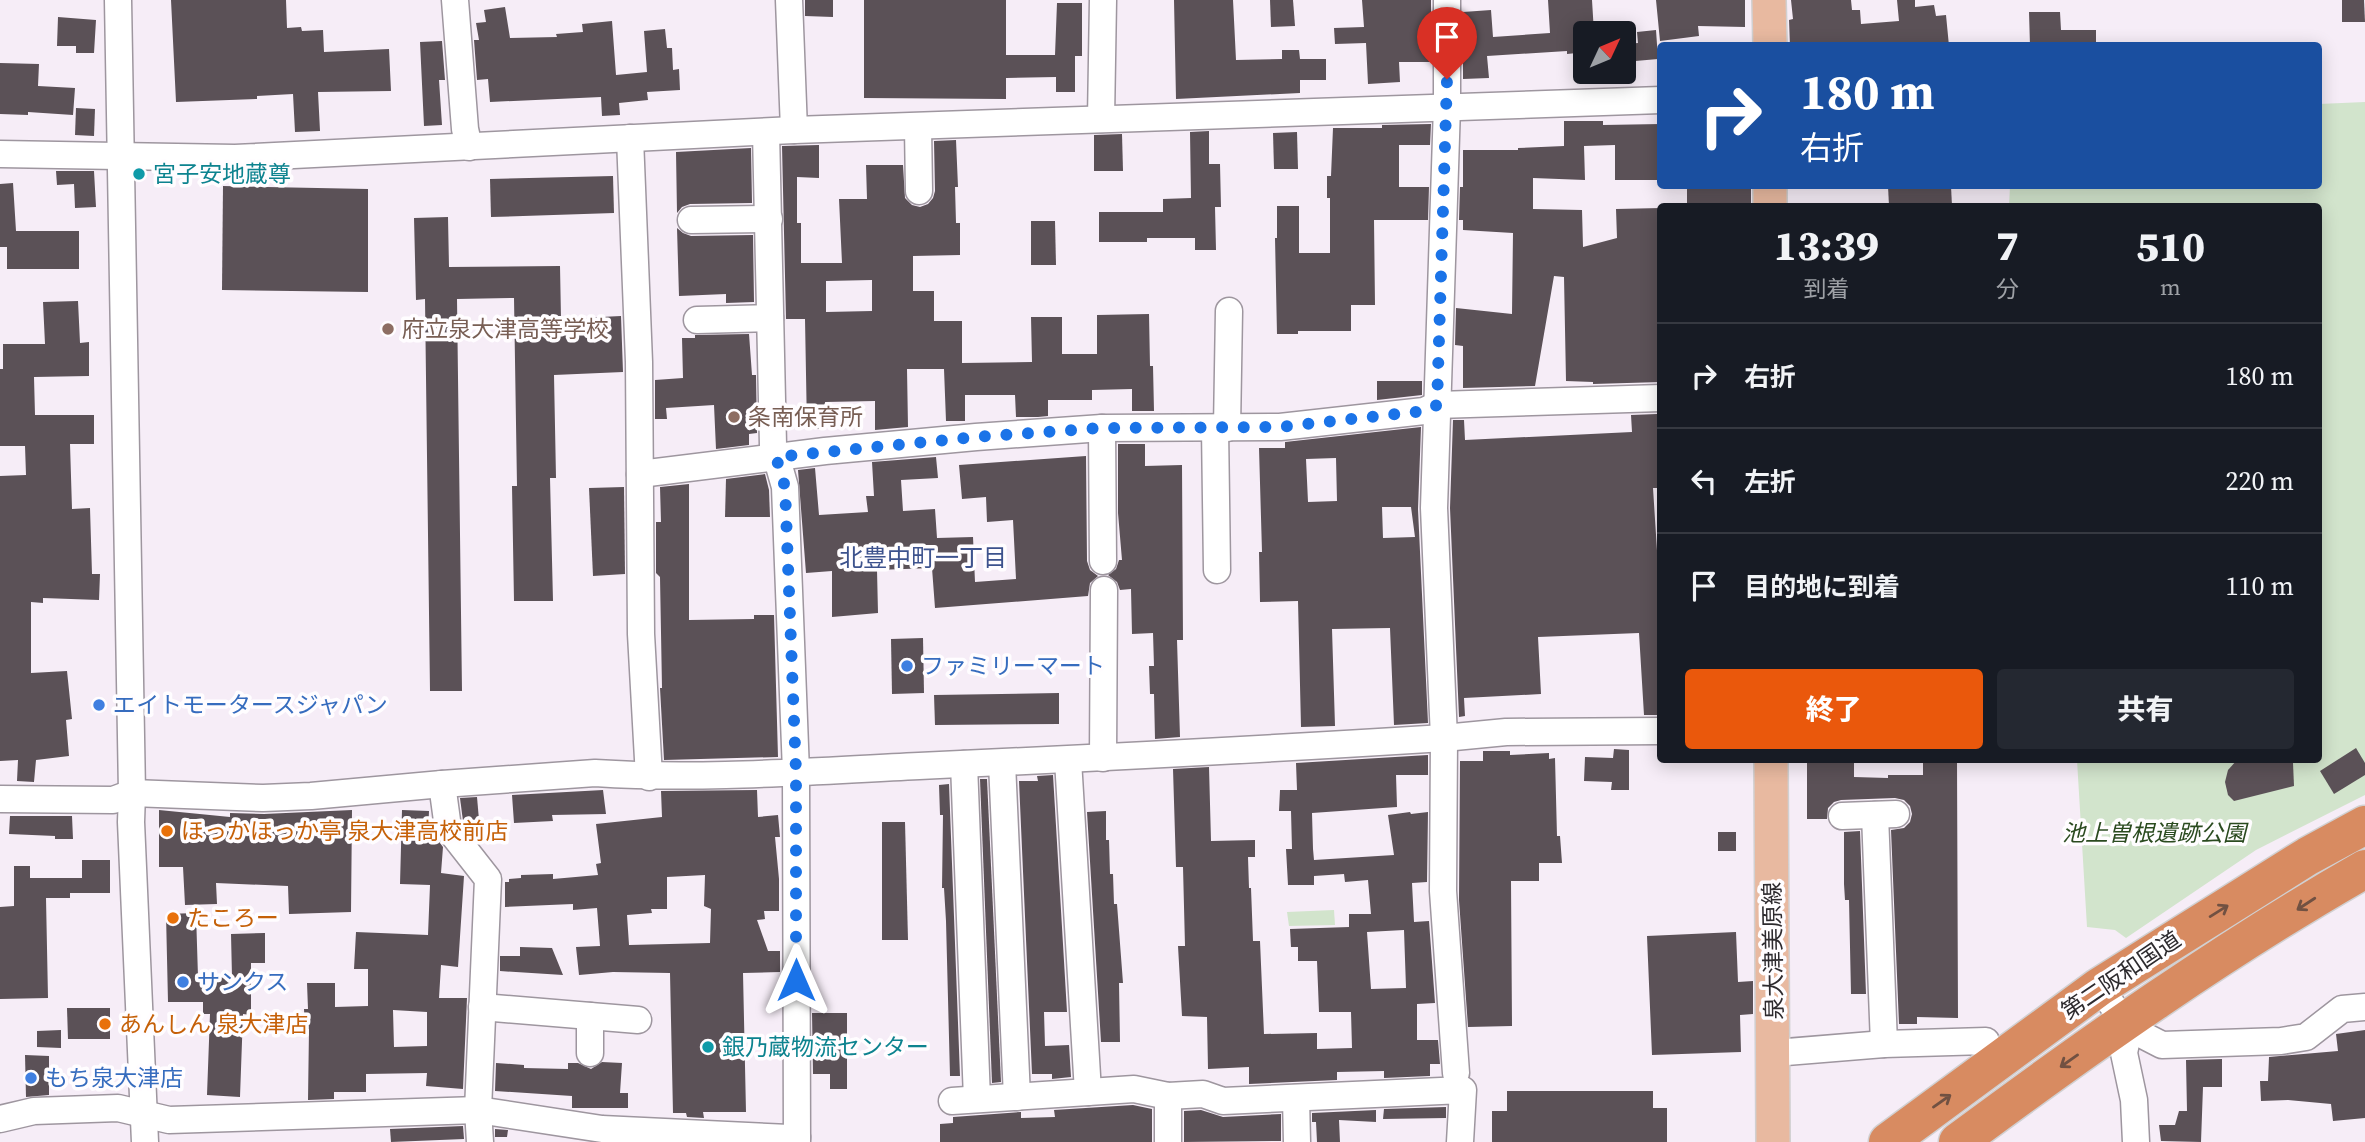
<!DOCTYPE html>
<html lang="ja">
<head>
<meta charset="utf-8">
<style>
	body { margin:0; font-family:"Source Serif 4","Noto Sans JP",serif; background:#242831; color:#f1f3f6; height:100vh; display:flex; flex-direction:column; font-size:26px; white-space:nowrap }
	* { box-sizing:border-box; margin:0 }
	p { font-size:23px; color:#9ea1a6 }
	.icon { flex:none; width:38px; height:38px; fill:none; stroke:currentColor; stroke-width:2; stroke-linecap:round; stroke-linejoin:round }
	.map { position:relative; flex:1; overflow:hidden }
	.sheet { position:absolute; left:1657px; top:203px; width:665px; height:560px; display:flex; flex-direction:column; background:#171b24; border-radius:7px; box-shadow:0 4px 18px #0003 }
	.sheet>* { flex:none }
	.guide { position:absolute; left:1657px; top:42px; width:665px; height:147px; border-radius:7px; box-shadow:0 4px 18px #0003; background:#1a4fa0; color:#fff; overflow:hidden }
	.needle { width:46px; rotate:46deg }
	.controls { position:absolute; left:1573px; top:21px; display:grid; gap:14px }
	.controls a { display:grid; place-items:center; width:63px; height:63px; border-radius:7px; background:#171b24; box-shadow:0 4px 18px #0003; font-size:35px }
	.pin { position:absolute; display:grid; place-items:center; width:60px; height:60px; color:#fff; margin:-72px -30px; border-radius:50% 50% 50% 0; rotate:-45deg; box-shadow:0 0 7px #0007 }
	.pin .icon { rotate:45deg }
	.me { position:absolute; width:77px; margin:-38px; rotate:0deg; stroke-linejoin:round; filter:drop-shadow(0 0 5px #0008) }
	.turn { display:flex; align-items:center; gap:24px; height:147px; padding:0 28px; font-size:32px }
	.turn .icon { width:91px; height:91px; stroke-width:2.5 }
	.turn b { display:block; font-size:49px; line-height:60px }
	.eta { display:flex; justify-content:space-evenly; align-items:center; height:119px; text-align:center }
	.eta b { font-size:42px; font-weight:800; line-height:49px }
	.button { display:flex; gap:14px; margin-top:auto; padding:14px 28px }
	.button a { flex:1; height:80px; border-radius:7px; background:#ea580c; color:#fff; font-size:28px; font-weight:800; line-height:80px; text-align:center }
	.button a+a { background:#242831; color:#f1f3f6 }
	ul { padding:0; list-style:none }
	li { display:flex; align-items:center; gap:21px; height:105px; padding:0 28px; border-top:2px solid #363941 }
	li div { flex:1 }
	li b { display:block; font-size:26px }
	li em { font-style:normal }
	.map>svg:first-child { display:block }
</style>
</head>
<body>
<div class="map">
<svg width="2365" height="1142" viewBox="0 0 2365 1142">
	<rect width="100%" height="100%" fill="#f6edf7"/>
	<g fill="#d2e4cc">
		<path d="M2365,102v693l-109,55 -130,88 -11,-8 -28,-3 -10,-167h242v-554h-310l1,-20h309v-82z"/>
		<path d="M1334,910l1,15 -46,1 -2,-14z"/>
	</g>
	<g fill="#5b5157" fill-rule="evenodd">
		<path d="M171,0h115l1,28 14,-1 1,4 21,-1 1,22 65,-3 2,42 -73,1 2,39 -25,1 -2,-38 -36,2v3l-81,3z"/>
		<path d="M805,0h28v17l-28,-1z"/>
		<path d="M864,0h142v55h49l2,-52h25v53h-7v36h-19v-15l-50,1v21l-142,-1z"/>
		<path d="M1174,0h59l3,60 46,-1v-9h17l1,9h26v21h-26v13l-124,6z"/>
		<path d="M1270,0h23l2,26 -24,1z"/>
		<path d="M1362,0h69v62h-32l1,20 -32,2 -2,-41 -31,1 -1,-16 30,-1z"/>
		<path d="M1548,0h44l2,33h-8v19l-19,2v-3l-80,5 2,22 -26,1v-67l28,-2 2,27 57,-4z"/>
		<path d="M1656,0h89v27l-47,-1 1,10 -39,5z"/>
		<path d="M1791,0h60l1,10h8l1,14 38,-3 -2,-21h18v7l19,-2 2,11 10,-1 3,31h-159l-1,-26 4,-1z"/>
		<path d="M2342,0h22l1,22h-23z"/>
		<path d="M505,7l5,31 47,-1 -1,-3 27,-2 -1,-8 30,-3 4,54 31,-3 -3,-41 21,-2 2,19h5l1,22 6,-1 1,21 -33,2 1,8 -29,3 1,12 -18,1 -1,-19 -111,5 -2,-23 -11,1 -3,-40h5l-3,-17 10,-1 -2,-12z"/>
		<path d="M2029,12h31l1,18h35v16h-66z"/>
		<path d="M58,17l38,3 -2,33h-18v-7h-19z"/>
		<path d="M1656,30l2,29 -34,3v-18l14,-1 -1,-11z"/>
		<path d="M442,41l3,39h-6l3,45 -18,1 -4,-84z"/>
		<path d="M0,63l39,1 -1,22 37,2 -2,27 -45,-3v3l-28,-1z"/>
		<path d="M76,108l19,1 -1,27 -19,-1z"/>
		<path d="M1564,121h39v4l58,-1v56h-46v-35l-31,1 1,34 -52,-2v31l49,1 1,37 34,-9 -1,-29 45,-1v174l-68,2v-2l-27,-1 -2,-104 -10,-1 -19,110 -72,2v-42l-8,-1 1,-37 56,6 1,-81 -50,-3v-10h-4l1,-33h3v-37h55v-2l46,-2z"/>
		<path d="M1431,124l-1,21h-31v42h30l-1,33h-54l1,85h-24v26h-53v3h-21l-2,-96h2v-32h22v47h31v-55h-3v-22h4l2,-48h49v-3z"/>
		<path d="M1209,131v33h11l1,43h-6l1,43h-21v-12h-48v4h-48v-30h64v-13l28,-1 -1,-66z"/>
		<path d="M1297,132l1,37h-24l-1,-36z"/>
		<path d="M1122,134l1,37h-29v-36z"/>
		<path d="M956,140l2,47h-3l1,36h4v32l-47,1v35h21v30h28v42l70,-1 -1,-45h31v37h35v-39l52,-1 1,52h3l1,45h-22v-22l-40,1v10h-44v16l-10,1h-22l-1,-22h-50v26h-19l-2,-52h-37l1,58 -33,3v-29l-50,1 1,27h-19l-2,-110h-19l-4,-173 37,-1v33l-22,-1v46h4v40h41l-3,-64h28l-1,-34h37l2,33 7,7 8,2 8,-3 5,-6 2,-7 -1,-50zM872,280v31l-46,1v-31z"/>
		<path d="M751,148l1,55 -62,1 -8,3 -5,6 -1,-61z"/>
		<path d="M56,171h38l2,36 -21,1 -1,-24 -17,1z"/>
		<path d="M613,176l1,37 -123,4 -1,-38z"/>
		<path d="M13,183l3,48h63v38h-72v-22h-7v-63z"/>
		<path d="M223,186l145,3v103l-146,-2z"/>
		<rect x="1687" y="186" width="64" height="20"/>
		<path d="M1888,186h63l1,20h-63z"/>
		<path d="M448,217l1,50 111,-1 1,53 60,-3 2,56 -69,3 2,103h-6l3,123h-39l-2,-115h5l-3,-188 -57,1 5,392h-32l-5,-392 -9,1 -2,-82z"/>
		<path d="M1031,221h24l1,44h-25z"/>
		<path d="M677,228l6,5 8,3 62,-1 1,67 -28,1v-9l-47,2z"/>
		<path d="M78,301l2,42 9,-1v34l-55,1 1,38h59v29h-24l2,65 18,-1 2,66h8l-1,26 -56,-2v5l-12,-1v71l36,-2 5,48 -6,1 3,36 -33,4 -2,22 -17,-1 1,-21 -18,1v-285l26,-1 -1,-29h-25v-77h3v-25h42l-2,-42z"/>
		<path d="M749,334l3,41h4l1,58 -8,1v11l-33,4 -2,-44 -48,3 1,11h-12v-39l28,-2 -1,-40h13v-3z"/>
		<path d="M1377,381h45v14l-45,5z"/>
		<path d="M1657,414l4,74h-8l8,125v102h-17l-5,-82 -101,4 3,57 -77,4 1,18 -6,1 -9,-209 3,-88h11l1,20 167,-8 -1,-17z"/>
		<path d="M1421,427l-3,82 10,214 -34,2 -4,-97 -58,1 3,97 -34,1 -3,-126 -38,1 -1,-50h3l-3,-104h26v-6zM1336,458l1,43 -29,1 -2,-43zM1382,507h29l4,30 -32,1z"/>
		<path d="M1118,444h27v22l37,-1 1,175h-6l3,97 -25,2 -1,-45h-4l-1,-28h5l-1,-33 -21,1 -1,-45 -11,1 -3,-8 -9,-7 8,-6 3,-9h3l-4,-47z"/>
		<path d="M1086,456l1,105 3,9 8,6 -8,7 -2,13 -153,12 -3,-40 -55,2 1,43 -46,4v-46l-26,2 -8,-103 17,-2 4,47 49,-3 -2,-16h8l-2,-34 64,-5 2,21 -37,2 2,31 32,-2 2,29 36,-1 2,45 41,-3 -3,-59 -26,2 -1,-25 -24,2 -3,-34z"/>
		<path d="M765,474l4,16 1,27h-45l1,-38z"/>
		<path d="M689,484v136l65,-1v-4h20l4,142 -114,3 -4,-72h2l-2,-111 -4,-4v-51h5l-1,-35z"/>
		<path d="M624,487l1,87 -32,2 -4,-88z"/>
		<path d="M923,638l1,55 -32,1 -1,-55z"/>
		<path d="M1059,693v31l-124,1 -1,-30z"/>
		<path d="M2356,748l9,15v12l-31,19 -14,-23z"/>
		<path d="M1614,749l15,1v40h-18l1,-8 -28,-1 1,-24 28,1z"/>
		<path d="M1483,751h27v4l39,-2v6l6,-1 2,78h3l2,27h-23v18h-28l1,145 -44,1 -9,-127 1,-139h23z"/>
		<path d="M1428,755v20h-32l1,32 -85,6 1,36 1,11 80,-5 -6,-40 22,-3 1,2 17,-2 -1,70 -15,1 2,39 15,-1 6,82 -18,1v36h21l2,24h-10v12l-46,2v-7l-47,1v8l-88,4v-17l-41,2 -1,-52 -25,-1 -4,-70h7l-2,-79h-7l-3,-98 36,-2 2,74 44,-1v17h-7l1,31h2l2,53h7l4,93 53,-1v16l35,-1 -1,-36h-32l-2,-51h-19v-14h-7l-1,-18 59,-2v-13h22l-3,-34 -23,2 -1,-8 -30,2v9h-26l-2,-36h6l-1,-38h-12l1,-21h17l-1,-27zM1404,930l2,58 -35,1 -4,-57z"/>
		<path d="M1807,760h47v17l34,1v-3h35v-15h34l1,258 -41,-1v7h-18l-8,-194 13,-2 6,-6 2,-8 -2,-8 -6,-6 -9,-2 -54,2 -7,2 -6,6 -1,11h-20z"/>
		<path d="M2237,760h50l6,3 1,23 -60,15 -6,-6 -3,-13 3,-12z"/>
		<path d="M1053,775l14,237h-23l1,34 24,-1 2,32 -19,2v-5h-20l-13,-293h19l-1,-5z"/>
		<path d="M980,779h7l14,303 -9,1z"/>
		<path d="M949,784l11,292h-10l-4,-155 -2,-33h-2l1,-73h-3l-1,-30z"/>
		<path d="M603,790l3,24 -54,1 1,6 -39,2 -2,-28z"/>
		<path d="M757,790l1,27 20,-2 2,22h-5l4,42v32h-15l1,8 -8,1 11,31h12v21l-37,1 3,139h-43l1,6 -17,-1 -1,-4h-13l-3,-140 -57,-1 -34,3 -3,-28 24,-1 -3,-38 -24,2v-6l-68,3v-25h4v-3l12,-1v-3l32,-1v5l45,-4 -2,-11 5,-1 -5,-39 66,-7 -1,-26zM705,875l-1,31 7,3 -1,34 -81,2 -2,-30 25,-2 -1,-4h16v-32z"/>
		<path d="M477,797l2,23 -16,1 -3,-23z"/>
		<path d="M159,810l71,7v-4l34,1 88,-4 -1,102 -62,2 -1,-28 -72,-3 1,21 -32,1 -2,-38h-24z"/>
		<path d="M402,810l27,1 -1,24h6l9,12 -2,26 23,3 -6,91 -17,-2 -2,33h28l-4,91 -37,-3 1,-13 -61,1v18h-32v7l-26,1 1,-71h-4l-1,-20h4l-1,-26h28v24l33,-1v-37h-14l2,-37 72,3 2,-50 -30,-1zM393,1010l34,2v34l-33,1z"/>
		<path d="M1106,811v29h3l1,34h3l1,30h3l6,79h-4l1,59h-19l-14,-230z"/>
		<path d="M10,816h62l1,23h-18v-3l-46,-2z"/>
		<path d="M882,822h23l3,118h-26z"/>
		<path d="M1860,831l6,163h-15l-2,-94h-4l-1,-16v-52z"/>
		<rect x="1718" y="832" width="18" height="19"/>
		<path d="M82,860h28v33h-40v5h-24l2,100 -48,1v-92l14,-1v-40h16v12h52z"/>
		<path d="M196,913l2,64h34l-1,-43 34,-1v30h-14v52l-8,-1 -3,83 -33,-2 3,-81h-7v-12h-35l-2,-88z"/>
		<path d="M1736,932l2,50 15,-1v33l-13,1 1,37 -89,3 -5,-119z"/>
		<path d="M520,947l32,1 11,27 -63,-4v-15h20z"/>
		<path d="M67,1008h43v31h-42z"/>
		<path d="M812,1013h35v76h-17v-15h-17z"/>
		<path d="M61,1030v18l-24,-1v-16z"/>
		<path d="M2365,1030v88l-32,3 -2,-17 -43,-4 -27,1 -1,-20h8l1,-24 69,-6 -2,-17z"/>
		<path d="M25,1055l24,1v39l-23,2z"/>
		<path d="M2222,1059v28h-19l-2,55 -40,-1 -2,-16h16l4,-14h8l-1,-51z"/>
		<path d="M602,1062l20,1 -2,30h8v15h-56v-12l-77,-5 1,-28 28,2v3l44,1v-6h10l13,6z"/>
		<path d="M1507,1091h146v17h14v34h-175v-31h15z"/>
		<path d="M1133,1105l19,4v33h-212v-18l13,-1v-6l68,-5v6l34,-1 -1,-7z"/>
		<path d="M1446,1107v11l-63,1 1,-10z"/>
		<path d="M1201,1110l22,7 58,-3v27l-97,1v-31z"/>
		<path d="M1376,1110v12l-37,-2 1,22h-23l-1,-20h-4v-9z"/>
		<path d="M463,1126l1,13 -73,3 -1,-13z"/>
		<path d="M495,1129l13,1 -1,7h-12z"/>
	</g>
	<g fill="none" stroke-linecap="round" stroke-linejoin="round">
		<g stroke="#9e969f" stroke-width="29">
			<g id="minor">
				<path d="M118,0l14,793 -1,29 14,320"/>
				<path d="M455,0l10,129 4,18"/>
				<path d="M789,0l5,130"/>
				<path d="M1447,0v106l-13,402 10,230 -1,153 13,182"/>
				<path d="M1101,119l2,-119"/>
				<path d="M918,127l1,64"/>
				<path d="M766,132l7,313 12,42 11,285 1,370"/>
				<path d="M630,138l9,224 2,272 8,143"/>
				<path d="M0,154l235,4 559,-28 867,-30"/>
				<path d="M691,220l78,-1"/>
				<path d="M697,320l73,-2"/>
				<path d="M1102,428l1,133"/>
				<path d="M1215,428l2,142"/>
				<path d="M1227,428l2,-117"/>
				<path d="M640,474l185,-23 151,-14 126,-9 178,-1 144,-16 13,-6 224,-7"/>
				<path d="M1103,758l1,-168"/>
				<path d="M1068,760l20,332"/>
				<path d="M1002,763l15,334"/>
				<path d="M964,764l13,335"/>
				<path d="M442,784l6,44 40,51 -10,231 2,32"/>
				<path d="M0,799l113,1 19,-7 131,5 48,-2 131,-12 153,-11c108,7 217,-2 324,-7 175,-8 350,-17 525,-28l62,-6 155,-1"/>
				<path d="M1875,815l9,229"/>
				<path d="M1842,816l54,-2"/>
				<path d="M2099,987l30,41 33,17 119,-4 25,-4 36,-28 23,-2"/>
				<path d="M482,1007l156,13"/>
				<path d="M590,1016v37"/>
				<path d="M2129,1028l-5,25 10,47 2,42"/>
				<path d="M1774,1053l110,-9 102,-3 6,25"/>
				<path d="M1296,1098l1,44"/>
				<path d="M952,1101l182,-12 34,7 35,-2 20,7 240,-11 -3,52"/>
				<path d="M0,1119l34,-8 84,-3 51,12 309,-10 124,19 187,9 8,-1"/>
				<path d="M1168,1142v-46"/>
			</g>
		</g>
		<g stroke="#d1d0d1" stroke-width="36">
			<g id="major">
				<path d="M1769,0l1,46"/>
				<path d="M1770,206v-20"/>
				<path d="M1771,760l2,382"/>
			</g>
		</g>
		<g stroke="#d1d0d1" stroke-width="41">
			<g id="highway">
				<path d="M1888,1142l211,-155 209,-131 57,-31"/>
				<path d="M1958,1142c131,-97 265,-192 407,-273"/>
			</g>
		</g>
		<use href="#minor" stroke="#fff" stroke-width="26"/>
		<use href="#major" stroke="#e8b9a0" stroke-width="33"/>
		<use href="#highway" stroke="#d88b61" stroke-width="38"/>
	</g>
	<defs><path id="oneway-shaft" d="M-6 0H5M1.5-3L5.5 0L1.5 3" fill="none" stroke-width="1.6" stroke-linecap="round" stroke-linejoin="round" transform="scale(1.75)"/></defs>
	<g stroke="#715142">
		<use href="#oneway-shaft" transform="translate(2306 904) rotate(147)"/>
		<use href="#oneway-shaft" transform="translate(2219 911) rotate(-32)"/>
		<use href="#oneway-shaft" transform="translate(2069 1061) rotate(145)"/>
		<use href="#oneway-shaft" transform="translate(1942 1101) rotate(-35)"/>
	</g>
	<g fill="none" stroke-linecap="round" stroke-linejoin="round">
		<path stroke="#1a73e8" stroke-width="12" stroke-dasharray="0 21.6" d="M796,980v-208l-10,-259 -1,-26 -9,-30 200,-20 125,-9 179,-1 144,-16 13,-6 10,-326"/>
	</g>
	<g fill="#0f9aa8" stroke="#fffdff" stroke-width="2.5">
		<circle cx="139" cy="174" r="7"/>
		<circle cx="708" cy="1047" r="7"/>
	</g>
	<g fill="#8d6e63" stroke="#fffdff" stroke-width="2.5">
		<circle cx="388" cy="329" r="7"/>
		<circle cx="734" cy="417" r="7"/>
	</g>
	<g fill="#3f7fe0" stroke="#fffdff" stroke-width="2.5">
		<circle cx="907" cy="666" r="7"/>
		<circle cx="99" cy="705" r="7"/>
		<circle cx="183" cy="982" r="7"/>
		<circle cx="31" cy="1078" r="7"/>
	</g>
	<g fill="#e8710a" stroke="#fffdff" stroke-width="2.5">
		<circle cx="167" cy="831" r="7"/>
		<circle cx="173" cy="918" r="7"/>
		<circle cx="105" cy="1024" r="7"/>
	</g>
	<g text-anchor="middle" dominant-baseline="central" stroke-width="7" stroke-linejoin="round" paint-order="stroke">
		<g font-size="23" fill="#0d838f" stroke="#fffdff" text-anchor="start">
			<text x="153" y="174">宮子安地蔵尊</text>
			<text x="722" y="1047">銀乃蔵物流センター</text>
		</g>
		<g font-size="23" fill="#785e54" stroke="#fffdff" text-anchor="start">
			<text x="402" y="329">府立泉大津高等学校</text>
			<text x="748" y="417">条南保育所</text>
		</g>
		<g font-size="23" fill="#366cbe" stroke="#fffdff" text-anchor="start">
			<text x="921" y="666">ファミリーマート</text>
			<text x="113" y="705">エイトモータースジャパン</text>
			<text x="197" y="982">サンクス</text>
			<text x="45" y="1078">もち泉大津店</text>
		</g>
		<g font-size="23" fill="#c56008" stroke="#fffdff" text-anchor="start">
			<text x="181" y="831">ほっかほっか亭 泉大津高校前店</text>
			<text x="187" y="918">たころー</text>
			<text x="119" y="1024">あんしん 泉大津店</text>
		</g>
		<g font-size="23" font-style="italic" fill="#2b4b20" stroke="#fffdff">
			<text x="2154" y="833">池上曽根遺跡公園</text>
		</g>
		<g font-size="23" fill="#2d2a2e" stroke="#fffdff">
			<text transform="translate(1773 951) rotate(-91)">泉大津美原線</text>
			<text transform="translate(2121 975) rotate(-34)">第二阪和国道</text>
		</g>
		<g font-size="24" fill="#3d528d" stroke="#fffdff">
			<text x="923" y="557">北豊中町一丁目</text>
		</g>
	</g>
</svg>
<div class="controls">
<a><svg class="needle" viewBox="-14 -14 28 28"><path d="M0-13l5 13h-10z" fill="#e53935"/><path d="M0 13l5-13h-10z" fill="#9ea1a6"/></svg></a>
</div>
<div class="pin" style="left:1447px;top:79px;background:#d93025"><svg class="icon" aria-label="arrive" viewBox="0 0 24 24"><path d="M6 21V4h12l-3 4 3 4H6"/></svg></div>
<svg class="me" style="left:796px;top:980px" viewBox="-20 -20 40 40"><path d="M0-17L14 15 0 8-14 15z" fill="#1a73e8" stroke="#fff" stroke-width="4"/></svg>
<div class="guide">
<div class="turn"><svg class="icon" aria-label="right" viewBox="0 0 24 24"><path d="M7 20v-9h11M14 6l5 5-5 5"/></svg><div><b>180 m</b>右折</div></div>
</div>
<section class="sheet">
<div class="eta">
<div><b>13:39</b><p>到着</p></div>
<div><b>7</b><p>分</p></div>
<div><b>510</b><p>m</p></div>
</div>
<ul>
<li><svg class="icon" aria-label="right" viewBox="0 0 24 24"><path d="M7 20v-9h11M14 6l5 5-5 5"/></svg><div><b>右折</b></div><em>180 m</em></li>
<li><svg class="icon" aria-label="left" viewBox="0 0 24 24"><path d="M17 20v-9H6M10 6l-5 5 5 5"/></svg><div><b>左折</b></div><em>220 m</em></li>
<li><svg class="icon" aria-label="arrive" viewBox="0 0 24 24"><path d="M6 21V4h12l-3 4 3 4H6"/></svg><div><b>目的地に到着</b></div><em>110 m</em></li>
</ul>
<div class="button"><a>終了</a><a>共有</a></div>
</section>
</div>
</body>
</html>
